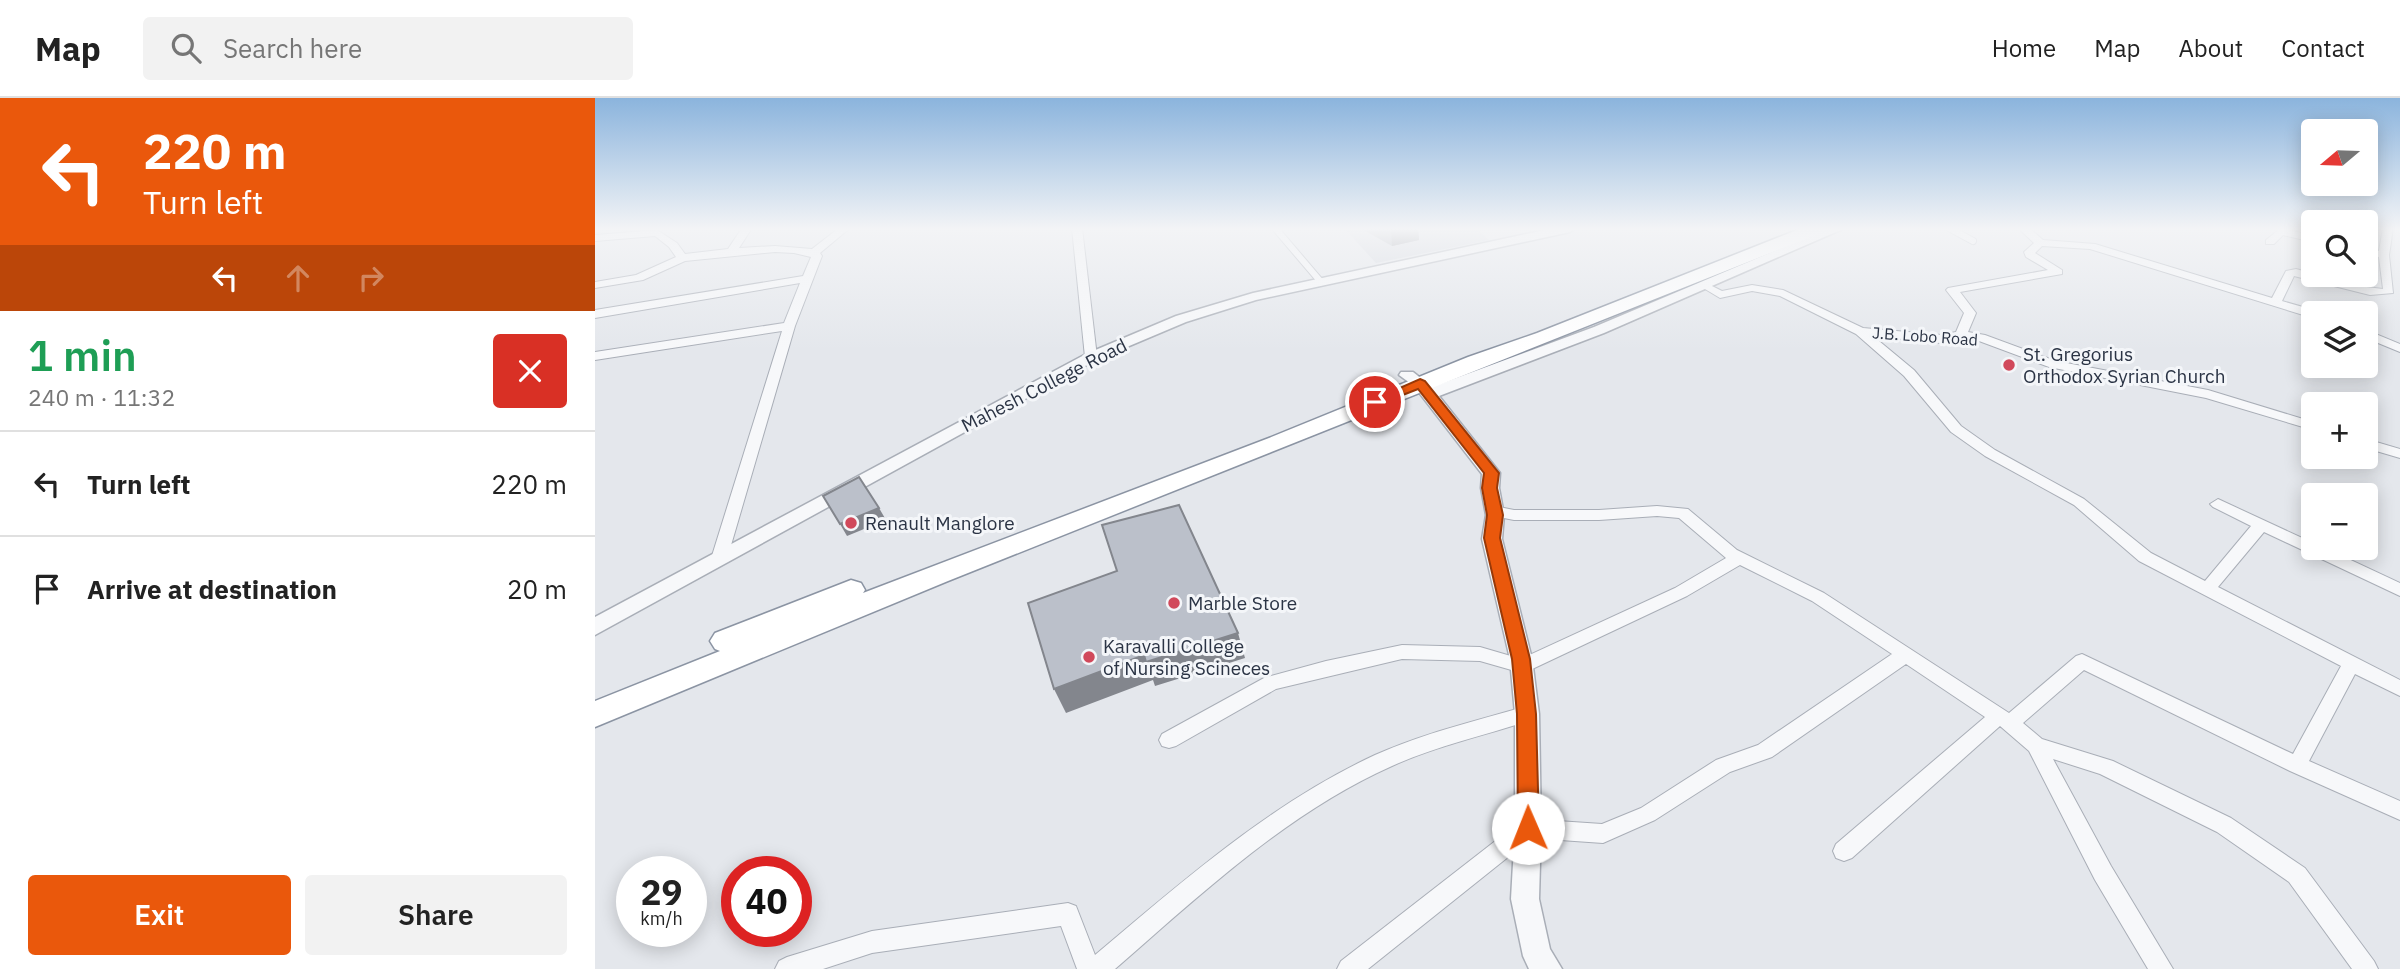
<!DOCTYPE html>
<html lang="en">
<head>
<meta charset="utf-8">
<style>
	body { margin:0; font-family:"IBM Plex Sans",sans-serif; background:#f2f2f2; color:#222; height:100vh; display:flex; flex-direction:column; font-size:26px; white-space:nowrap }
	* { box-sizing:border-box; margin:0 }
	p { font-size:23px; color:#767676 }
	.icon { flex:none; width:38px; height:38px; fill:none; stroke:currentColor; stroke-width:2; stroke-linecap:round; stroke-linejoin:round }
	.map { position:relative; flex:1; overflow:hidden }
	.side { display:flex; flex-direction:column; background:#fff; width:595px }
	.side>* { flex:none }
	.top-card { background:#ea580c; color:#fff; overflow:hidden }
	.needle { width:46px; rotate:251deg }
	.controls { position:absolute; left:1706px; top:21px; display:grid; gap:14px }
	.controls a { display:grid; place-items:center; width:77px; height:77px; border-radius:7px; background:#fff; box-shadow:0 4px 18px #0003; font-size:35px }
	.speed { position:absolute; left:21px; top:758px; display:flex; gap:14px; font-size:35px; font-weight:700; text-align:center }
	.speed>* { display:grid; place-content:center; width:91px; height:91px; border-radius:50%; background:#fff; box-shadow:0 4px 18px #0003; line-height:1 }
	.speed small { font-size:18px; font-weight:400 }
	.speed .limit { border:10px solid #d22; background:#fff; color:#111 }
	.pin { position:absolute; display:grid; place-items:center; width:60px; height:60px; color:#fff; margin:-30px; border:4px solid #fff; border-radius:50%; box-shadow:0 2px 7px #0007 }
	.me { position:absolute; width:77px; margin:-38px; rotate:359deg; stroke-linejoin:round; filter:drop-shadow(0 0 5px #0008) }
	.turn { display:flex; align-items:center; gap:24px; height:147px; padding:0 28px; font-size:32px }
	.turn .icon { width:91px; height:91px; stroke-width:2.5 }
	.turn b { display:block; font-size:49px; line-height:60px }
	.lanes { display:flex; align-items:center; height:66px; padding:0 28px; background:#0003; justify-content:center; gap:35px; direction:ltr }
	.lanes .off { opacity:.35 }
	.round { display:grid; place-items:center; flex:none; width:74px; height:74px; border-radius:7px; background:#f2f2f2 }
	.overview { display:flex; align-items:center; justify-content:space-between; height:119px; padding:0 28px }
	h1 { font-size:42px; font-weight:600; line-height:52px; color:#1e9e55 }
	.primary-button { display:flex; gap:14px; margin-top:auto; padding:14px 28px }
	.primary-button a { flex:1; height:80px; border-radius:7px; background:#ea580c; color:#fff; font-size:28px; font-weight:600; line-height:80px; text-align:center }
	.primary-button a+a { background:#f2f2f2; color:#222 }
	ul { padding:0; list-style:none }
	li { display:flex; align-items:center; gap:21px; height:105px; padding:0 28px; border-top:2px solid #e0e0e0 }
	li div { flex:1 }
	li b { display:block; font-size:26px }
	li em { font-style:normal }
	header { display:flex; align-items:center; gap:42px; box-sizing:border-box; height:98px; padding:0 35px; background:#fff; border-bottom:2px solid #e0e0e0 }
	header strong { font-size:33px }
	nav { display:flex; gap:38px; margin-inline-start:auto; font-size:24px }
	.search { width:490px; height:63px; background:#f2f2f2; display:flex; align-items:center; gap:18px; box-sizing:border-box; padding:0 24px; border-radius:7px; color:#767676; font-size:26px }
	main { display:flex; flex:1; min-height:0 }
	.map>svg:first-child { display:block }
</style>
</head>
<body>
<header>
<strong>Map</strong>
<div class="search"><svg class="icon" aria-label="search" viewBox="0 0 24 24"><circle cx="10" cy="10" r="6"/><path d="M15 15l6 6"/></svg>Search here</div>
<nav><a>Home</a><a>Map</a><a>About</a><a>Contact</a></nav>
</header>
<main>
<section class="side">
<div class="top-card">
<div class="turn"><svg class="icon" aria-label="left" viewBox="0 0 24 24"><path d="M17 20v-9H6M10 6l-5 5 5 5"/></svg><div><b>220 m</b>Turn left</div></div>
<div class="lanes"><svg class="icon" aria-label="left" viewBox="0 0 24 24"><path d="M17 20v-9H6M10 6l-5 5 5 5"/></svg><svg class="icon off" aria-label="ahead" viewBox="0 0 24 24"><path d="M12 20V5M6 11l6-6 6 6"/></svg><svg class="icon off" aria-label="right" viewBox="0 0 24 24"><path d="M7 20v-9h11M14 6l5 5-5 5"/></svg></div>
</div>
<div class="overview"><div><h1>1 min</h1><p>240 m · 11:32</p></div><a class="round" style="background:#d93025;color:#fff"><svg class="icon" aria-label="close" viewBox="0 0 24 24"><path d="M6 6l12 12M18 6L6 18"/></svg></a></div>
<ul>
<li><svg class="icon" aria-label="left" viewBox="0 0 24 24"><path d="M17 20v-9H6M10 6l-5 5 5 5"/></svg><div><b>Turn left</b></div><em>220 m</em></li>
<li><svg class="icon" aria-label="arrive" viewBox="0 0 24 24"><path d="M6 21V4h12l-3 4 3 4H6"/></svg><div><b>Arrive at destination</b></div><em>20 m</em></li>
</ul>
<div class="primary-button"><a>Exit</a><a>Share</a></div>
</section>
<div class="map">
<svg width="1805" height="871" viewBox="0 0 1805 871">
	<rect width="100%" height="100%" fill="#e4e7ec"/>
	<path fill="#d2d6de" d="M749,130h132l13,12 -113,23z"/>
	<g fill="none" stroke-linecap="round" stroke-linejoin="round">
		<g stroke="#a9aeb7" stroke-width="8">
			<g id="service">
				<path d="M680,130l46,54"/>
				<path d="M1354,130l24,13"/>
			</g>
		</g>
		<g stroke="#a9aeb7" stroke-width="2">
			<g id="minor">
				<path d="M147,130h10l-13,20 36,-2 37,3 27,-21h11l-30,25 2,3 -27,70 -68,233 -8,6 -8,-6 71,-228 -187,29v-8l189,-29 16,-40 -205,35v-8l208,-34 8,-19 -17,-4 -19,-1 -90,9 -42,19 -48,8v-6l41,-7 40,-18 -7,-10 -14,-11 -60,5v-6l62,-5 20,13 8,11 43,-5z"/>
				<path d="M477,130h10l15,129 -6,4 -6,-4z"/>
				<path d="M1423,130h11l14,12 52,4 177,54 14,-27 10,-2 62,17 25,3 -4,-32 -13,-3v-6l13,3 4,-23h10l-4,27 4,38 -23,2 -76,-19 -12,25 35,10 1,2h-5v5l-223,-69 -48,-3 -7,7 27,17v4l-102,18 16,21 -8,19 17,3 71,26 152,29 105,32v8l-107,-32 -157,-31 -70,-26 -17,-2 -21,4 -68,-7 41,34 47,56 34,24 89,49 67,54 54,28 46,-55 -38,-19 -3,-3 8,-5 95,44v5h12l75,35v13l-136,-64 -46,55 182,93v16l-45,-22 -46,87 91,40v19l-110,-49 -206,-101 -61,53 19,16 71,22 118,57 74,50 69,93 4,8h-26l-63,-87 -72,-50 -117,-58 -47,-15 58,107 62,103h-25l-53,-89 -66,-129 -29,-25 -148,132 -8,3 -8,-3 -3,-7 3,-7 149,-127 -79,-53 -134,93 -42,15 -75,48 -52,23 -71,-5 -164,131h-31l4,-8 180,-140 7,-2 74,5 39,-16 75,-48 42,-15 134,-91 -80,-53 -72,-36 -53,31 -159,75 -6,2 -42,-12 -78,-2 -126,30 -100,57 -7,2 -7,-2 -3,-6 3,-6 102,-56 62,-17 76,-16 78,2 41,12 154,-71 51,-30 -47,-40 -22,-2 -58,4h-85l-25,-5 -3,-4 8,-5 20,4h85l58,-4 31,3 49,41 87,43 185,120 67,-57 6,-2 211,100 48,-88 -202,-105 -65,-56 -89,-49 -34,-24 -47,-56 -48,-42 -76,-38 -28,-5 -32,7 -20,-12 6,-3 16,8 30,-6 31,5 80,38 78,7 15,-3 8,-19 -18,-23 2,-2 100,-18 -22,-13 -2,-5 10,-9z"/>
				<path d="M1686,130l32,8v6l-30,-7 -9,9h-8v-4z"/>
				<path d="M1771,232l34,14v8l-34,-14z"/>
				<path d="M1771,341l34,10v9l-34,-10z"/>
				<path d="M932,608l7,3 2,5 -2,5c-47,16 -96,26 -142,47 -104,46 -192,129 -277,203h-38l-16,-43 -189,27 -49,16h-48l4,-8 8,-4 85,-26 196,-28 8,3 19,49c87,-73 176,-152 280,-200 49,-22 101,-34 152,-49z"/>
			</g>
		</g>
		<g stroke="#a9aeb7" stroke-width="3">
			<g id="tertiary">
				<path d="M959,130h22l-6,4 -314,68 -70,22 -90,38 -501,275v-18l491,-263 90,-38 77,-23z"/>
				<path d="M1234,130h16l-241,105 -165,63 61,77 -1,15 5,27 -2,24 30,120 7,55 2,114 -2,71 11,50 12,20h-33l-6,-13 -12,-57 4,-71v-114l-5,-55 -28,-120 4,-24 -5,-27 1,-14 -68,-88 -15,-11 2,-3h12l19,15 162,-60z"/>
			</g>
		</g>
		<g stroke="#8b94a3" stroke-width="3">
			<path id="trunk" d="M1207,130h24l-3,4 -875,349 -353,146v-26l125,-50 -5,-2 -5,-8 5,-8 136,-53 10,3 4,7 -2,3 406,-155 199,-81 69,-24z"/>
		</g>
		<use href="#service" stroke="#f7f8fa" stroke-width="6"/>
		<use href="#minor" fill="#f7f8fa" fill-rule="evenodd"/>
		<use href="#tertiary" fill="#f7f8fa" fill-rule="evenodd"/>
		<use href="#trunk" fill="#fff" fill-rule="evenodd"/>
	</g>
	<path fill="#a1a5ae" d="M765,130h58l1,12 -27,6z"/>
	<g fill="#83868d">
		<path d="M796,130h27l1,12 -27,6z"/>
		<path d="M284,410l7,12 -39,16 -7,-12z"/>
		<path d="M643,535l7,25 -90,28 -2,-6 -87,33 -12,-24 90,-34z"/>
	</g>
	<g fill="#bbc0ca" stroke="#83868d" stroke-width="2">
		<path d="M264,379l20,31 -39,16 -17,-28z"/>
		<path d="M584,407l59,128 -92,29 -2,-7 -90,34 -26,-86 89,-32 -15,-46z"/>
	</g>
	<linearGradient id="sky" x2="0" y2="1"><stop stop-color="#8bb4dd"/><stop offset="0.52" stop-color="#f3f4f6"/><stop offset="1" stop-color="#f3f4f6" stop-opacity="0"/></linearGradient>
	<rect width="1805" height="252" fill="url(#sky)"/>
	<path fill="#ea580c" stroke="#983908" stroke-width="2" d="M825,281l5,2 74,92 -2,15 6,27 -3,23 30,121 6,55 3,114 -3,7 -8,3 -7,-3 -3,-7 -1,-114 -5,-55 -28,-121 3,-23 -5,-27 2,-15 -66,-84 -38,15h-10l-2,-2z"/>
	<g fill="#d1495b" stroke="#f4f6f9" stroke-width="2.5">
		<circle cx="1414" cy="267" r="7"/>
		<circle cx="256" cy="425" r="7"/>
		<circle cx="579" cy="505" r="7"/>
		<circle cx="494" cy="559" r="7"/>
	</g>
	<g text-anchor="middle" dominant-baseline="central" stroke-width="6" stroke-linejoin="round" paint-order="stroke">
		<g font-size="16" fill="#2b3445" stroke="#f4f6f9">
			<text transform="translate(1330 238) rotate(4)">J.B. Lobo Road</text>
		</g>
		<g font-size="19" fill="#2b3445" stroke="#f4f6f9" text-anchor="start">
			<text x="1428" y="256">St. Gregorius<tspan x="1428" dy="22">Orthodox Syrian Church</tspan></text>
			<text x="270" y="425">Renault Manglore</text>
			<text x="593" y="505">Marble Store</text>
			<text x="508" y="548">Karavalli College<tspan x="508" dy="22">of Nursing Scineces</tspan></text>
		</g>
		<g font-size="19" fill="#2b3445" stroke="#f4f6f9">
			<text transform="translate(449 287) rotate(-27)">Mahesh College Road</text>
		</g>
	</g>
</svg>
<div class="controls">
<a><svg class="needle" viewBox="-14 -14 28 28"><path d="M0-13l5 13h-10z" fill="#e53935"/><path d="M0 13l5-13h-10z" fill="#767676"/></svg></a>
<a><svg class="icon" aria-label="search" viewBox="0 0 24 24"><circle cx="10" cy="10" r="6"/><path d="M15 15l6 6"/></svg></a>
<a><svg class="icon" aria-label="layers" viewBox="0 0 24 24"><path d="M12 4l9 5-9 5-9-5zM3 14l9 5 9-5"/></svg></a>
<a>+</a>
<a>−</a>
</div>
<div class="speed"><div>29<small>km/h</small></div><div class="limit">40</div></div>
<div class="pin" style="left:780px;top:304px;background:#d93025"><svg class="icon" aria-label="arrive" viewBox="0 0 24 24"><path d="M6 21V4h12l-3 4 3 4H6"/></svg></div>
<svg class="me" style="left:933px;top:730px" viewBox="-20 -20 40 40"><circle r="19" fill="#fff"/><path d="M0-13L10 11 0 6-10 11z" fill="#ea580c"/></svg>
</div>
</main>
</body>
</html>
